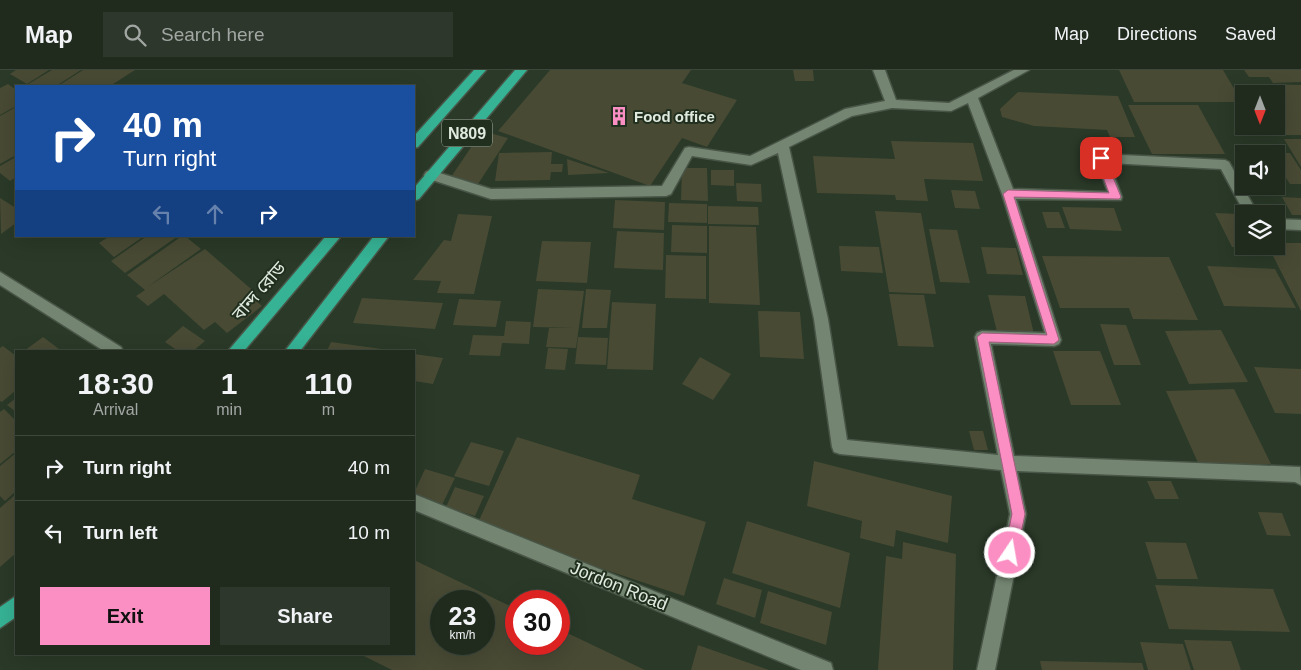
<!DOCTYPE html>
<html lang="en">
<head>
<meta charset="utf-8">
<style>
	body { margin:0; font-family:Arial,"Noto Sans Bengali",sans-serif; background:#2d372b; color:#f1f3f6; height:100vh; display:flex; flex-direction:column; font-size:19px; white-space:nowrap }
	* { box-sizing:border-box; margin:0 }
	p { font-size:16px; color:#a2a7a4 }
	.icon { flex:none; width:28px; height:28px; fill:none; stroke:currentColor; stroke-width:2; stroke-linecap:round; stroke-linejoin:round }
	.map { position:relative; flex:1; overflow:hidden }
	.sheet { position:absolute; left:15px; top:280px; width:400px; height:305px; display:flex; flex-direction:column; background:#202b1e; border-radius:0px; box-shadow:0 5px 20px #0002,0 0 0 1px #3d473c }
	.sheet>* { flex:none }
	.top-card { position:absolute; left:15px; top:15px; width:400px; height:152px; border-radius:0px; box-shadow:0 5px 20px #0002,0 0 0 1px #3d473c; background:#1a4fa0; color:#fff; overflow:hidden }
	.needle { width:32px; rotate:180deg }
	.buttons { position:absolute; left:1235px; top:15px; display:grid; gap:10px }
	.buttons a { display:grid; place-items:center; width:50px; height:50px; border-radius:0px; background:#202b1e; box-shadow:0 5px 20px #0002,0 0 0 1px #3d473c; font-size:25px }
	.speed { position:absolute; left:430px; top:520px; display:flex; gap:10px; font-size:25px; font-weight:700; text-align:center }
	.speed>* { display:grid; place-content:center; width:65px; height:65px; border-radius:50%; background:#202b1e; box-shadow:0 5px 20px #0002,0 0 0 1px #3d473c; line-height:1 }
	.speed small { font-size:12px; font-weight:400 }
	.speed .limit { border:8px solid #d22; background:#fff; color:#111 }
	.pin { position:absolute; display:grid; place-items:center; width:42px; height:42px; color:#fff; margin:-21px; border-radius:10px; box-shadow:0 2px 8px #0006 }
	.me { position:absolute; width:55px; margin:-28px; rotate:12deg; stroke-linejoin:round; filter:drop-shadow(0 0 4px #0008) }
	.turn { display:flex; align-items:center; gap:18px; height:105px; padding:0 25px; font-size:22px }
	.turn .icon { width:65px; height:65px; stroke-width:2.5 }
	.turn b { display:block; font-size:35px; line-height:42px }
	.lanes { display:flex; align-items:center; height:48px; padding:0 25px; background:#0003; justify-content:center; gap:25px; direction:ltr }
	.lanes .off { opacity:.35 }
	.eta { display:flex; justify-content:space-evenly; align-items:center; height:85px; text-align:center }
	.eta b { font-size:30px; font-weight:700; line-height:35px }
	.cta { display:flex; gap:10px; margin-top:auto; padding:10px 25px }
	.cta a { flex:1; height:58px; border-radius:0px; background:#fb8fc4; color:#111; font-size:20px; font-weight:700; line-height:58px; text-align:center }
	.cta a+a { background:#2d372b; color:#f1f3f6 }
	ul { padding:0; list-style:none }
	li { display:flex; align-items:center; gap:15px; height:65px; padding:0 25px; border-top:1px solid #3d473c }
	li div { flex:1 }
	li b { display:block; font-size:19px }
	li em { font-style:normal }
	header { display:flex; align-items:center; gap:30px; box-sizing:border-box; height:70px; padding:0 25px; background:#202b1e; border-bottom:1px solid #3d473c }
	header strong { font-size:24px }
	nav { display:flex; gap:28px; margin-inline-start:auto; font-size:18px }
	.search { width:350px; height:45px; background:#2d372b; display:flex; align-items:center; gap:12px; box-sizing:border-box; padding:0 18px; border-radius:0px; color:#a2a7a4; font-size:19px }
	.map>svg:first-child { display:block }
</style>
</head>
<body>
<header>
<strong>Map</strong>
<div class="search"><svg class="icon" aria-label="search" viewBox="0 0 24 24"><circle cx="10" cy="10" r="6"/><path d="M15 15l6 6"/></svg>Search here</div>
<nav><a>Map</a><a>Directions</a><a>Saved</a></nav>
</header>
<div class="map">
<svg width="1301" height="600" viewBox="0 0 1301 600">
	<rect width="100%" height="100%" fill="#2a3928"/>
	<g fill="#484a34" fill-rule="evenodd">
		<path d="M16,0h33l-22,14 -17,-10z"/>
		<path d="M52,0h29l-25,16h-31z"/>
		<path d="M83,0h52l-25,16h-52z"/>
		<path d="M550,0h141l-9,13 55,17 -30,47 -25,-9 -32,48 -152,-55z"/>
		<path d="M793,0h20l1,11h-19z"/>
		<path d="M1119,0h104l19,32h-108z"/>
		<path d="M1244,0h57v12l-28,1 -4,-6h-20z"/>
		<path d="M8,14l8,6v16l-16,9v-27z"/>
		<path d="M1252,14l49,1v50h-17l-8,-12v-29h-18z"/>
		<path d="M1018,22l100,4 17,41h-25l-3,-7 -73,-4 -32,-9 -2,-8z"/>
		<path d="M1128,35h70l27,49h-73z"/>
		<path d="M16,37v48l-16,9v-48z"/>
		<path d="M482,61l26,7 -30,46 -27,-7z"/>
		<path d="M1284,69h17v28z"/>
		<path d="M891,71l82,2 10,38 -59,-2 4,22 -32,-1 -1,-5 -78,-2 -4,-37 82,3z"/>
		<path d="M552,82l-1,12h12l-1,8h-11l-1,8 -55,1 4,-28z"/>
		<path d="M1276,83h14l11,17v14h-11l-14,-22z"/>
		<path d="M16,87v20l-6,4 -10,-8v-7z"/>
		<path d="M567,89l42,14 -41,2z"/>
		<path d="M682,98h25l1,33 -27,-1z"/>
		<path d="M711,100h23v16l-23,-1z"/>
		<path d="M736,113l25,1 1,18 -25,-1z"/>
		<path d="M951,120l24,1 5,18 -25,-1z"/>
		<path d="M1282,127l19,1v17h-9z"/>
		<path d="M0,128l16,10v15l-15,11z"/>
		<path d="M615,130l50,2 -1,28 -51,-2z"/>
		<path d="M669,133l38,1v19l-39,-1z"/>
		<path d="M708,136l50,1 1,18 -51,-1z"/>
		<path d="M1062,137l52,1 8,23 -52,-2z"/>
		<path d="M875,141l46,2 15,81 -47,-2z"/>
		<path d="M1042,142h17l6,16h-18z"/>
		<path d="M1215,143l23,1 6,11v22h-12z"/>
		<path d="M458,144l34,2 -18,78 -37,-1 4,-12 -28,-1 31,-40 7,1z"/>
		<path d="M672,155l35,1v27l-36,-1z"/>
		<path d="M709,156l47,1 4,78 -51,-2z"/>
		<path d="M929,159l28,1 13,53 -30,-1z"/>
		<path d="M617,161l47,2 -1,37 -49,-2z"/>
		<path d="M110,166h34l-30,21 -15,-14z"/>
		<path d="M147,166h31l-53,37 -14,-12z"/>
		<path d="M182,166h3l16,13 -55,39 59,-39 53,46 -5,3 9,8 -35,27 -12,-11 -11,8 -40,-36 -16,12 -12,-10 9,-6 -18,-15z"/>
		<path d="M542,171l49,1 -4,41 -51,-2z"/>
		<path d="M1276,173h25v68l-33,-65h8z"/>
		<path d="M839,176l40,1 4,26 -42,-2z"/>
		<path d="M981,177l35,1 7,27 -36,-1z"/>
		<path d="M666,185l40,1v43l-41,-1z"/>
		<path d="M1042,186l127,1 29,63 -65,-1 -4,-11h-69z"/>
		<path d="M1207,196l68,3 21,39 -72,-2z"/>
		<path d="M538,219l46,2 -8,57 -30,-1 3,-19h25l-41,-1z"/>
		<path d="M586,219l25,1 -4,38h-25z"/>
		<path d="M889,224l35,1 10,52 -36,-1z"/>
		<path d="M988,225l37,1 9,38 -37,-2z"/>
		<path d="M362,228l81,5 -8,26 -82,-6z"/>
		<path d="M459,229l42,2 -5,26 -43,-2z"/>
		<path d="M612,232l44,2 -3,66 -46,-1z"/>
		<path d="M758,241l42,1 4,47 -44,-2z"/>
		<path d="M506,251l25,1 -2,22 -27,-1 -2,13 -31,-1 4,-20 31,1z"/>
		<path d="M1100,254l26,1 15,40h-27z"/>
		<path d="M183,256l22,15 -12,10h-15l-13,-9z"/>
		<path d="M1221,260l27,52 -59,2 -24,-53z"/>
		<path d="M43,267l16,12 -2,2h-33z"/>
		<path d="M578,267l30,1 -2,27 -31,-1z"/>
		<path d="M331,272l58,8v1h-62z"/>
		<path d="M3,276l13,10v34l-14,12 -2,-1v-53z"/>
		<path d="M548,278l20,1 -3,21 -20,-1z"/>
		<path d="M1053,281h47l21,54h-50z"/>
		<path d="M414,284l29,4 -10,26 -19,-3z"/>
		<path d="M700,287l31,17 -18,26 -31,-16z"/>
		<path d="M1254,297l47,2v45l-26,-1z"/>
		<path d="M1234,319l37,75 -72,1 -33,-74z"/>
		<path d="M16,328v14l-9,-7z"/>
		<path d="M4,339l12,12v30l-16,13v-52z"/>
		<path d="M969,361h14l5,19h-14z"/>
		<path d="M517,367l123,38 -8,24 74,23 -22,74 -208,-69z"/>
		<path d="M471,372l33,9 -15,35 -35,-10z"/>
		<path d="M16,383v38l-11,10 -5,-5v-30z"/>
		<path d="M814,391l138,35 -4,47 -52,-13 -2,17 -34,-9 2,-17 -55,-15z"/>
		<path d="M425,399l30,9 -14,29 -27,-9v-5z"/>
		<path d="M1147,411h24l8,18h-24z"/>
		<path d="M455,417l29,9 -9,20 -29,-9z"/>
		<path d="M16,424v59l-16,14v-59z"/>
		<path d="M1258,442l24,1 9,23 -24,-1z"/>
		<path d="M747,451l103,32 -10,55 -108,-35z"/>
		<path d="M903,472l53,12 -3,116h-75l8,-114 16,3z"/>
		<path d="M1145,472l41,1 12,36h-41z"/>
		<path d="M414,490l102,49v35h43v-15l86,41h-253l-32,-16h54zM441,531h43v43h-43z"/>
		<path d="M724,508l38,12 -7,28 -39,-14z"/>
		<path d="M1155,515l118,4 17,43 -121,-3z"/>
		<path d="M768,521l64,21 -6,33 -66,-22z"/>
		<path d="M1184,570l47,1 10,29h-47z"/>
		<path d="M1140,572l43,2 8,26h-43z"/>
		<path d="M698,575l71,25h-78z"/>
		<path d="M1040,591l102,2 2,7h-102z"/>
	</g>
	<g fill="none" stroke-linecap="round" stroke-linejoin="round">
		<g stroke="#485547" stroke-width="3">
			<g id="minor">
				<path d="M873,0h12l11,30 53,3 65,-33h15l-51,28 35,91 95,3 -13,-34 6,-4 124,6 4,2 29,52h-13l-24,-45 -112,-6 13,34 -1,3 -105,-1 45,141 -2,4 -5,2 -63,-2 23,112 286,11 1,18 -6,-3 -278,-11 9,43 -31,156h-18l33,-156 -9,-44 -161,-16 -6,-2 -2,-5 -18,-128 -36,-166 -27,12 -59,-9 -21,38 -5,2 -175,3 -65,-21 -2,-3 2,-3 4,-2 61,19 171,-3 23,-38 4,-1 61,9 95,-47 40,-8zM968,33l34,91 43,139 -63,-2 -5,2 -2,4 23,118 -151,-15 -19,-121 -39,-172 63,-31 40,-8 59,3z"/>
				<path d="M1276,149l25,1v10l-25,-1z"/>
				<path d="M0,202l121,75 2,4h-19l-104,-66z"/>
				<path d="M414,424l417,169 2,7h-32l-387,-160z"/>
			</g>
		</g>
		<g stroke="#485547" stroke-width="3">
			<g id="highway">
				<path d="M474,0h12l-68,77 -4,1v-12z"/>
				<path d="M515,0h12l-108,129 -5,2v-13z"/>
				<path d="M326,166h15l-97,115h-16z"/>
				<path d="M374,166h15l-89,115h-15z"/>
				<path d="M16,526v21l-16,11v-21z"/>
			</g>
		</g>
		<use href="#minor" fill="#748672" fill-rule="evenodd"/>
		<use href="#highway" fill="#36b294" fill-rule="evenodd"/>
	</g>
	<path fill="#fb8fc4" stroke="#a35d7f" d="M1101,85l4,3 16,39 -2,2 -105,-2 45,143 -5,4 -65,-2 36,172 -8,39 -2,5 -5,2 -4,-2 -2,-5 8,-39 -35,-177 5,-4 65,2 -44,-141 5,-4 101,3 -13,-35z"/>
	<defs>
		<g id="building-bare" transform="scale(1.5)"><path d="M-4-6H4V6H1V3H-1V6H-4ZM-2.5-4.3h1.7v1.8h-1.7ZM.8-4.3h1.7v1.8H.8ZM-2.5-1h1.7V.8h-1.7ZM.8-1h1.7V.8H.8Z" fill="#fb8fc4" stroke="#202f1e" stroke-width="2.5" paint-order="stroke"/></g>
	</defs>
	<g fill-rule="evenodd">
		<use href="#building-bare" x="619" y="46"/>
	</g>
	<g text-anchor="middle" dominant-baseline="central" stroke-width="4" stroke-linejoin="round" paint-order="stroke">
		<g font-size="15" font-weight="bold" fill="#e0eadf" stroke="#202f1e" text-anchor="start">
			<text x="634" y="46">Food office</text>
		</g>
		<rect fill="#202f1e" stroke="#a6b2a5" stroke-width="1" x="442" y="49.5" width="50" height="27" rx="4"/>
		<g font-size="16" font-weight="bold" fill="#e0eadf">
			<text x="467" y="63">N809</text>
		</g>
		<g font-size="18" fill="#e0eadf" stroke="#202f1e">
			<text transform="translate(259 221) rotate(-49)">বান্দ রোড</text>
			<text transform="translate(619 516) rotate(22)">Jordon Road</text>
		</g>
	</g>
</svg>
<div class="buttons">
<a><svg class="needle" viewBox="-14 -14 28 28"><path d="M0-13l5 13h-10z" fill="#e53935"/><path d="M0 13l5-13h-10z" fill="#a2a7a4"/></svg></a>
<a><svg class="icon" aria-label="sound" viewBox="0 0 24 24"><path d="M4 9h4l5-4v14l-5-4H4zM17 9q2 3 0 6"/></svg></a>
<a><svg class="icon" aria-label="layers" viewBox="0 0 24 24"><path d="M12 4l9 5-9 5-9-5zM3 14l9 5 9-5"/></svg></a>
</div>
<div class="speed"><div>23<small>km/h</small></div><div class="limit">30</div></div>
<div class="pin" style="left:1101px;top:88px;background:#d93025"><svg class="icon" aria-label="arrive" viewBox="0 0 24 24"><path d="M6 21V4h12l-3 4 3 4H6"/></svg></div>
<svg class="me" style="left:1010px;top:483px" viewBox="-20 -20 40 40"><circle r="17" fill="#fb8fc4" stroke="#fff" stroke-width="3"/><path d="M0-11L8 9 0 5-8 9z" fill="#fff"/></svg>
<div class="top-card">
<div class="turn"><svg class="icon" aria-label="right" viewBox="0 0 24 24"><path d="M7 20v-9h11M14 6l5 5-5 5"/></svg><div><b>40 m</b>Turn right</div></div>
<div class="lanes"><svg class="icon off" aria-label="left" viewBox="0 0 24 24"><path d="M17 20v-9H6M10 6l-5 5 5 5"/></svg><svg class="icon off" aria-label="ahead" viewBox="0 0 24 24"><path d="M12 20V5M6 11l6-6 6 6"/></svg><svg class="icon" aria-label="right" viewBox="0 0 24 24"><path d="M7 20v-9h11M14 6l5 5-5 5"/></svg></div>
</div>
<section class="sheet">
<div class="eta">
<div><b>18:30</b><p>Arrival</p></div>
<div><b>1</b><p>min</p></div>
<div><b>110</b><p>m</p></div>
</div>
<ul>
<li><svg class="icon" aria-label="right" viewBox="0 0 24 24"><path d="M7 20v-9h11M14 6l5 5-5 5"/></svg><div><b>Turn right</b></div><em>40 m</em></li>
<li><svg class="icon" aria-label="left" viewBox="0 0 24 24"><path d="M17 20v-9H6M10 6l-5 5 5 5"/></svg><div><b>Turn left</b></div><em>10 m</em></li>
</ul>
<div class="cta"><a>Exit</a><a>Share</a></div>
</section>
</div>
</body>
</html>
